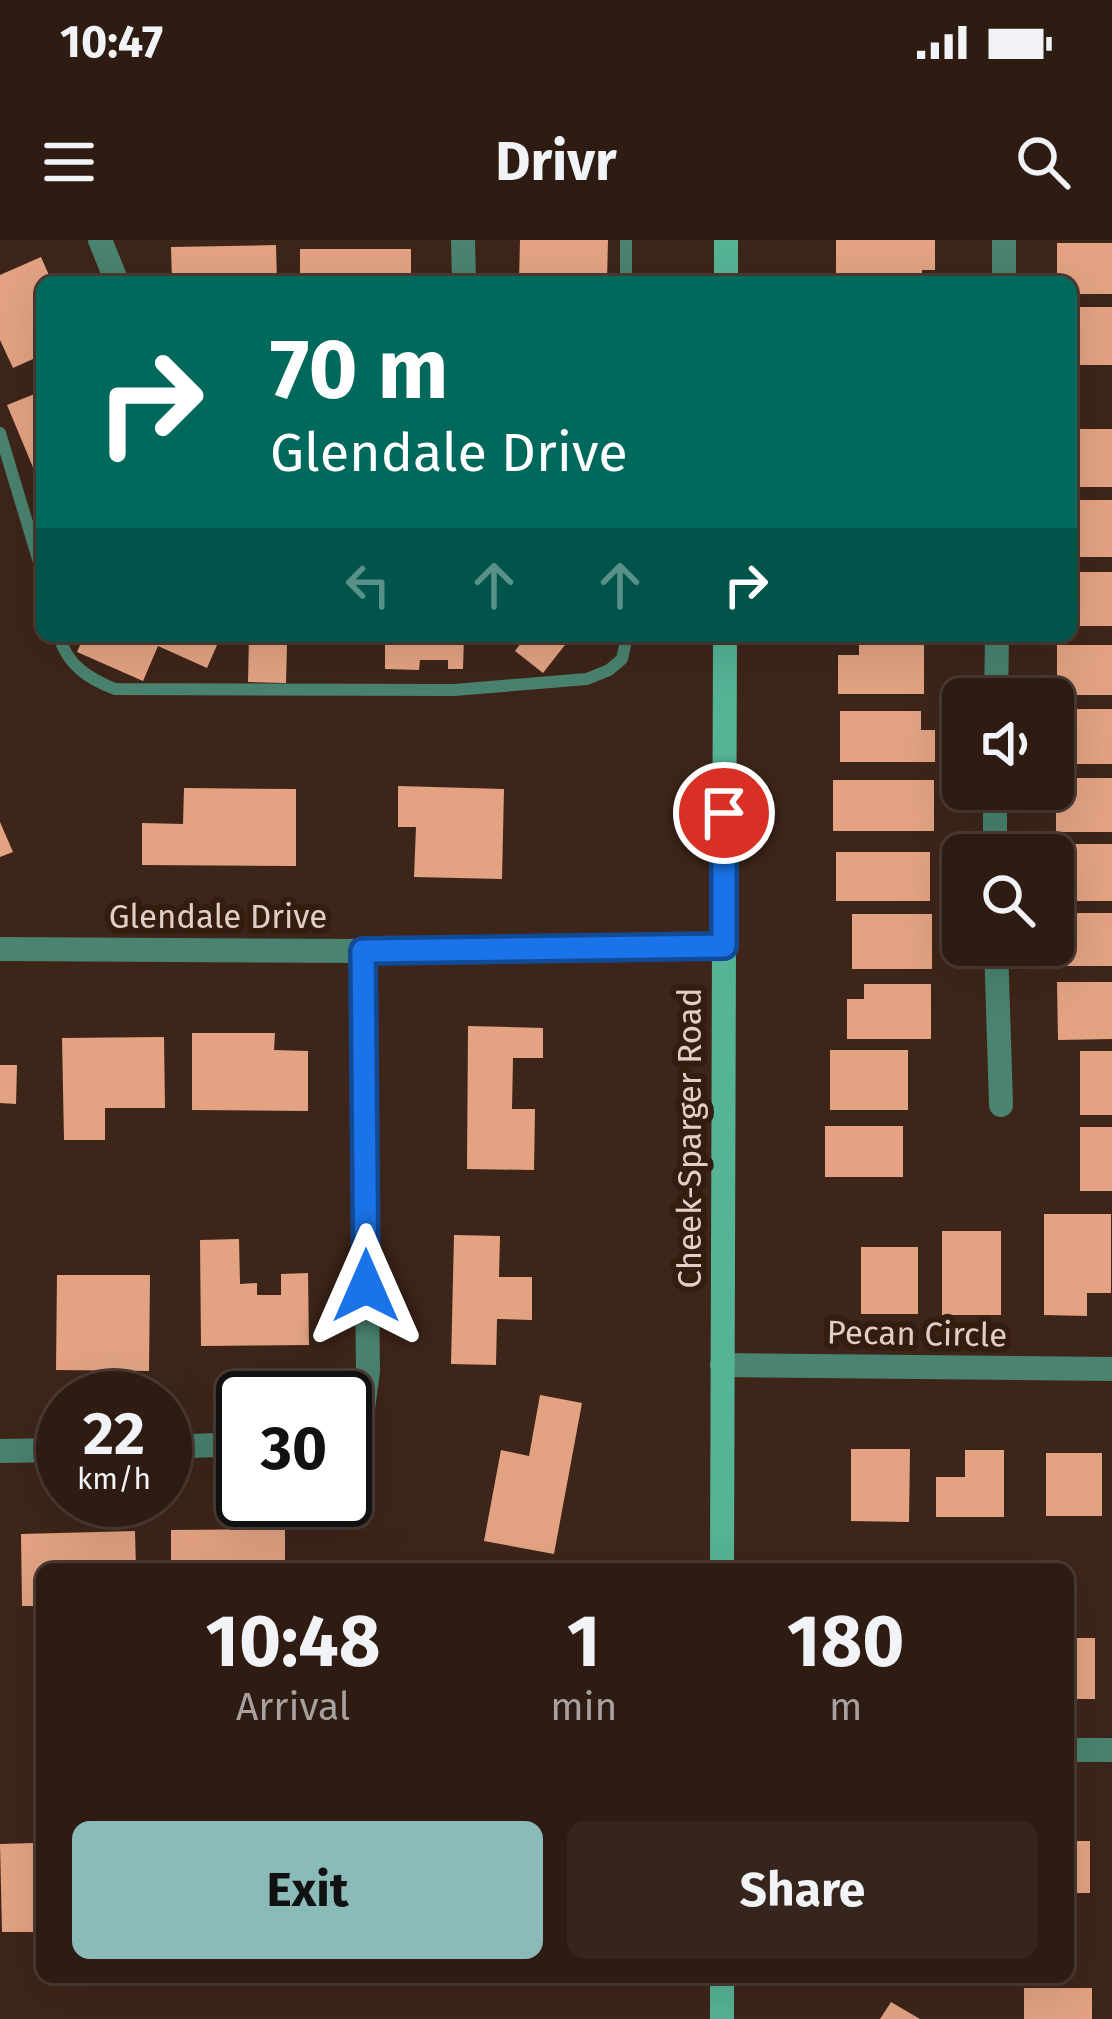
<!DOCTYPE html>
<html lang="en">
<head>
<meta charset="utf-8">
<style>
	body { margin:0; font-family:"Fira Sans",sans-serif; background:#36251c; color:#f1f3f6; height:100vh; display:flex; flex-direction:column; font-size:45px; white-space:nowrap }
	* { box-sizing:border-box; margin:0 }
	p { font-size:39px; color:#a7a1a0 }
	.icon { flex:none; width:66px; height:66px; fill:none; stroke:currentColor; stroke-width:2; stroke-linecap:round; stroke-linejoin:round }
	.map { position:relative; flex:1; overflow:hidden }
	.side { position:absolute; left:36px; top:1323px; width:1038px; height:420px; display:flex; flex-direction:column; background:#2e1c13; border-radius:18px; box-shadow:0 12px 48px #0002,0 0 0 3px #493a33 }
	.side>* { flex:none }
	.banner { position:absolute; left:36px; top:36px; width:1041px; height:366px; border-radius:18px; box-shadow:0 12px 48px #0002,0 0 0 3px #493a33; background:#00695c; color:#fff; overflow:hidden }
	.buttons { position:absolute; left:942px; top:438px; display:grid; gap:24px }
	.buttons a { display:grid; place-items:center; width:132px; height:132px; border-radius:18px; background:#2e1c13; box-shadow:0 12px 48px #0002,0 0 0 3px #493a33; font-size:60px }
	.speed { position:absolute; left:36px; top:1131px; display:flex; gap:24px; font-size:60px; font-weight:700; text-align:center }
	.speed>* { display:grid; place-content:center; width:156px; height:156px; border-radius:50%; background:#2e1c13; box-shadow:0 12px 48px #0002,0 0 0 3px #493a33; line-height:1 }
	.speed small { font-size:30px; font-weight:400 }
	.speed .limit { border:6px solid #111; border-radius:18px; background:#fff; color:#111 }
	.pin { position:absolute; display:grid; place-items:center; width:102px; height:102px; color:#fff; margin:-51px; border:6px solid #fff; border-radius:50%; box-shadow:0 3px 12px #0007 }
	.me { position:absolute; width:132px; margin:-66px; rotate:0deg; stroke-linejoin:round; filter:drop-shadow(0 0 9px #0008) }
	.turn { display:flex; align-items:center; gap:42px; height:252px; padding:0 36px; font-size:54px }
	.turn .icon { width:156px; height:156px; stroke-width:2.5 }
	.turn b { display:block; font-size:84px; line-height:102px }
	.lanes { display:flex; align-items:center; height:114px; padding:0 36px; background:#0003; justify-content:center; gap:60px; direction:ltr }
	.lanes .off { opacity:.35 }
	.eta { display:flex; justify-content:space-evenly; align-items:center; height:204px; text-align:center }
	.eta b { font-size:72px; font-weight:700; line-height:84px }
	.primary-button { display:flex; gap:24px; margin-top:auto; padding:24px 36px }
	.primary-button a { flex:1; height:138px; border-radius:18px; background:#8bbbb9; color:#111; font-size:48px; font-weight:700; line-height:138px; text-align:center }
	.primary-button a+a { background:#36251c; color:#f1f3f6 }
	.status { display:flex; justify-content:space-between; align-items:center; height:84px; padding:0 60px; background:#2e1c13; direction:ltr }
	.status svg { height:33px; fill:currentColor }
	header { display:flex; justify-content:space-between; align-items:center; height:156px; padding:0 36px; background:#2e1c13; font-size:54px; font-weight:700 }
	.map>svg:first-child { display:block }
</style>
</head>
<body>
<div class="status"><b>10:47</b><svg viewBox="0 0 49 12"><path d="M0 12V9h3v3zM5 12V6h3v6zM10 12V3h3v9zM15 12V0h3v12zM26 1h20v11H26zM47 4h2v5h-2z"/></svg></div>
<header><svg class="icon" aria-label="menu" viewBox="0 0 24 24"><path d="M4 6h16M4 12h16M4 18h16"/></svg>Drivr<svg class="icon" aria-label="search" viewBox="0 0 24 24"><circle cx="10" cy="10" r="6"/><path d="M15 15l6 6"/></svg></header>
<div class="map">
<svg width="1112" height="1779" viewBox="0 0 1112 1779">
	<rect width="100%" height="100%" fill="#3e2519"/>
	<g fill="#e3a383">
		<path d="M520,0h88l-1,42h-88z"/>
		<path d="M836,0h99v30h-13v12h-67v-5h-19z"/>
		<path d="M1057,3h55v51h-41v-12h-14z"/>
		<path d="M276,5l1,37 -105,-1 -1,-34z"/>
		<rect x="300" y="9" width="111" height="33"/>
		<path d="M41,17l11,25h-10v73l-29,13 -13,-28v-65z"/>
		<rect x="1071" y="67" width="41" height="58"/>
		<path d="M42,151v84l-5,2 -30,-72z"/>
		<rect x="1071" y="189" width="41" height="58"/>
		<rect x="1071" y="260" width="41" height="57"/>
		<rect x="1071" y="332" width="41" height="54"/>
		<path d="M84,396h137l-14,32 -49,-22 -15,35 -66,-29z"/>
		<path d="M249,396h85l-1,7h-46l-1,40 -38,-1z"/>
		<path d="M385,396h79l-1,33h-15v-9h-28l-1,10 -34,-1z"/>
		<path d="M526,396h46l-29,37 -28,-22z"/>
		<path d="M859,399h65v55h-86v-39h21z"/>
		<rect x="1057" y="405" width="55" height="50"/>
		<rect x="1053" y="469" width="59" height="55"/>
		<path d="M840,471h81v19h14v32h-95z"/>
		<rect x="1056" y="538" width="56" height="54"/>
		<rect x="833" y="540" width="101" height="51"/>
		<path d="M398,546l106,3 -2,90 -88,-2 2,-50h-18z"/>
		<path d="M184,548l112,1v77l-154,-1v-42l41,1z"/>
		<path d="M0,582l13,30 -13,5z"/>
		<rect x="1057" y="604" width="55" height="57"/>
		<rect x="836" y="612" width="94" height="49"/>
		<path d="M1055,673h57v53h-56z"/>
		<rect x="852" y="674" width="80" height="55"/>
		<path d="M1057,742h55v57l-54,1z"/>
		<path d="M864,744h67v55h-84v-40h17z"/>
		<path d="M468,786l75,2v30h-30l-1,51h23l-1,61 -67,-1z"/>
		<path d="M192,793h83l-1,17 34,1v60l-116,-1z"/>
		<path d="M164,797l1,71h-60v32h-41l-2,-102z"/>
		<rect x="830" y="810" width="78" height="60"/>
		<rect x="1080" y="811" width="32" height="64"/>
		<path d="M0,825h17l-1,39 -16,-1z"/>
		<rect x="825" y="886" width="78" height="51"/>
		<rect x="1080" y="887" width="32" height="64"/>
		<path d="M1044,974h67v79h-24v23l-43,-1z"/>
		<rect x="942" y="991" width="59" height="84"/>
		<path d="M454,995l46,1 -1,41h33v43l-35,-1 -1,46 -45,-1z"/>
		<path d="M239,999l1,45 17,-1v12h24v-21l27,-1 1,72 -108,1 -1,-106z"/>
		<rect x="861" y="1007" width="57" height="67"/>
		<path d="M57,1035h93l-1,96 -93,-1z"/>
		<path d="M540,1155l42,8 -28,151 -70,-13 17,-91 28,6z"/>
		<path d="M851,1209h59l-1,73 -58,-1z"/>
		<path d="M965,1210h39v67h-68v-40h29z"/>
		<rect x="1046" y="1213" width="56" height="63"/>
		<path d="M285,1289v40h-114v-39z"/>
		<path d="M135,1291l1,38h-94v37h-20l-1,-72z"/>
		<rect x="1068" y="1398" width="27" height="61"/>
		<rect x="1068" y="1601" width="22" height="52"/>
		<path d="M34,1603v32h8v57h-40l-2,-88z"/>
		<rect x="1024" y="1748" width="68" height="31"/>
		<path d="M891,1762l29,17h-40z"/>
	</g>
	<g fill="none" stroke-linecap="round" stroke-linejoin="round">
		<g stroke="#4a8370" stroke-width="12">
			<path d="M626,0v42"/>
			<path d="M0,193l42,139"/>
			<path d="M59,396c8,29 30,43 56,53l339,1 133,-11 22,-9 13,-11 5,-23"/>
		</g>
		<g stroke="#4a8370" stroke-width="24">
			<path d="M100,0l17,42"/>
			<path d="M463,0l1,42"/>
			<path d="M1004,0v42"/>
			<path d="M996,459l1,-63"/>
			<path d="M995,615v-66"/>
			<path d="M996,705l5,160"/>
			<path d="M0,709l363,2 361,-5"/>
			<path d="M722,1125l390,4"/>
			<path d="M345,1197l15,-5 8,-61 -5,-420"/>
			<path d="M165,1207l78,-3"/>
			<path d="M0,1211l63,-1"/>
			<path d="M1068,1510h44"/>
		</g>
		<g stroke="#55b396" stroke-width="24">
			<path d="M726,0v42"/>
			<path d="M722,1329l3,-933"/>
			<path d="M722,1737v42"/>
		</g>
	</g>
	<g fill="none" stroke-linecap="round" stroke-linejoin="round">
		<g stroke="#114b97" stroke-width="30">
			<path id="route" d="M366,1046l-3,-335 361,-5v-133"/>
		</g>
		<use href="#route" stroke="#1a73e8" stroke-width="21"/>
	</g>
	<g text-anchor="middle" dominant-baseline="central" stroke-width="12" stroke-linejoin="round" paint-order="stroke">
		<g font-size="33" fill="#e0cfc7" stroke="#341c0f">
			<text x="218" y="677">Glendale Drive</text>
			<text transform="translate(690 898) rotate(-90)">Cheek-Sparger Road</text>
			<text transform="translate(917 1094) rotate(1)">Pecan Circle</text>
		</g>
	</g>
</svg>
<div class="buttons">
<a><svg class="icon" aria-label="sound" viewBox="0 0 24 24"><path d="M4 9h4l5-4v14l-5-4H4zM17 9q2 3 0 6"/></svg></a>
<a><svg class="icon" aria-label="search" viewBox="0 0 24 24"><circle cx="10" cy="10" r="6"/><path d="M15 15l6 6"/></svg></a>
</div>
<div class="speed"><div>22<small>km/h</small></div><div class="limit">30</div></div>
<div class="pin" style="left:724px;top:573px;background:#d93025"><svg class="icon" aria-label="arrive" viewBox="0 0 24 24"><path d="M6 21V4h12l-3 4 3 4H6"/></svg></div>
<svg class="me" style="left:366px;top:1046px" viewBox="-20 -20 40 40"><path d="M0-17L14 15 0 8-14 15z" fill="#1a73e8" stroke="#fff" stroke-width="4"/></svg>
<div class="banner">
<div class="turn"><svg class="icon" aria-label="right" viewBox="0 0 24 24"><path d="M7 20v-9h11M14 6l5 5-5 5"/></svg><div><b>70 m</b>Glendale Drive</div></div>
<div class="lanes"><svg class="icon off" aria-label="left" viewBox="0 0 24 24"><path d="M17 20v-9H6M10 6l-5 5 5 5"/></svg><svg class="icon off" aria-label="ahead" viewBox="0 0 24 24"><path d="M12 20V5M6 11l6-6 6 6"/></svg><svg class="icon off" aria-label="ahead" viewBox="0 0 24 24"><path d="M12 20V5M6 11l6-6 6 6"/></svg><svg class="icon" aria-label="right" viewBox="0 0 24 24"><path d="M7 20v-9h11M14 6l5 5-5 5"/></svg></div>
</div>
<section class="side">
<div class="eta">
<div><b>10:48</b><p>Arrival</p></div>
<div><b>1</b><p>min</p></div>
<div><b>180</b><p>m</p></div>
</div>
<div class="primary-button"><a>Exit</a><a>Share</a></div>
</section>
</div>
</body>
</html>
